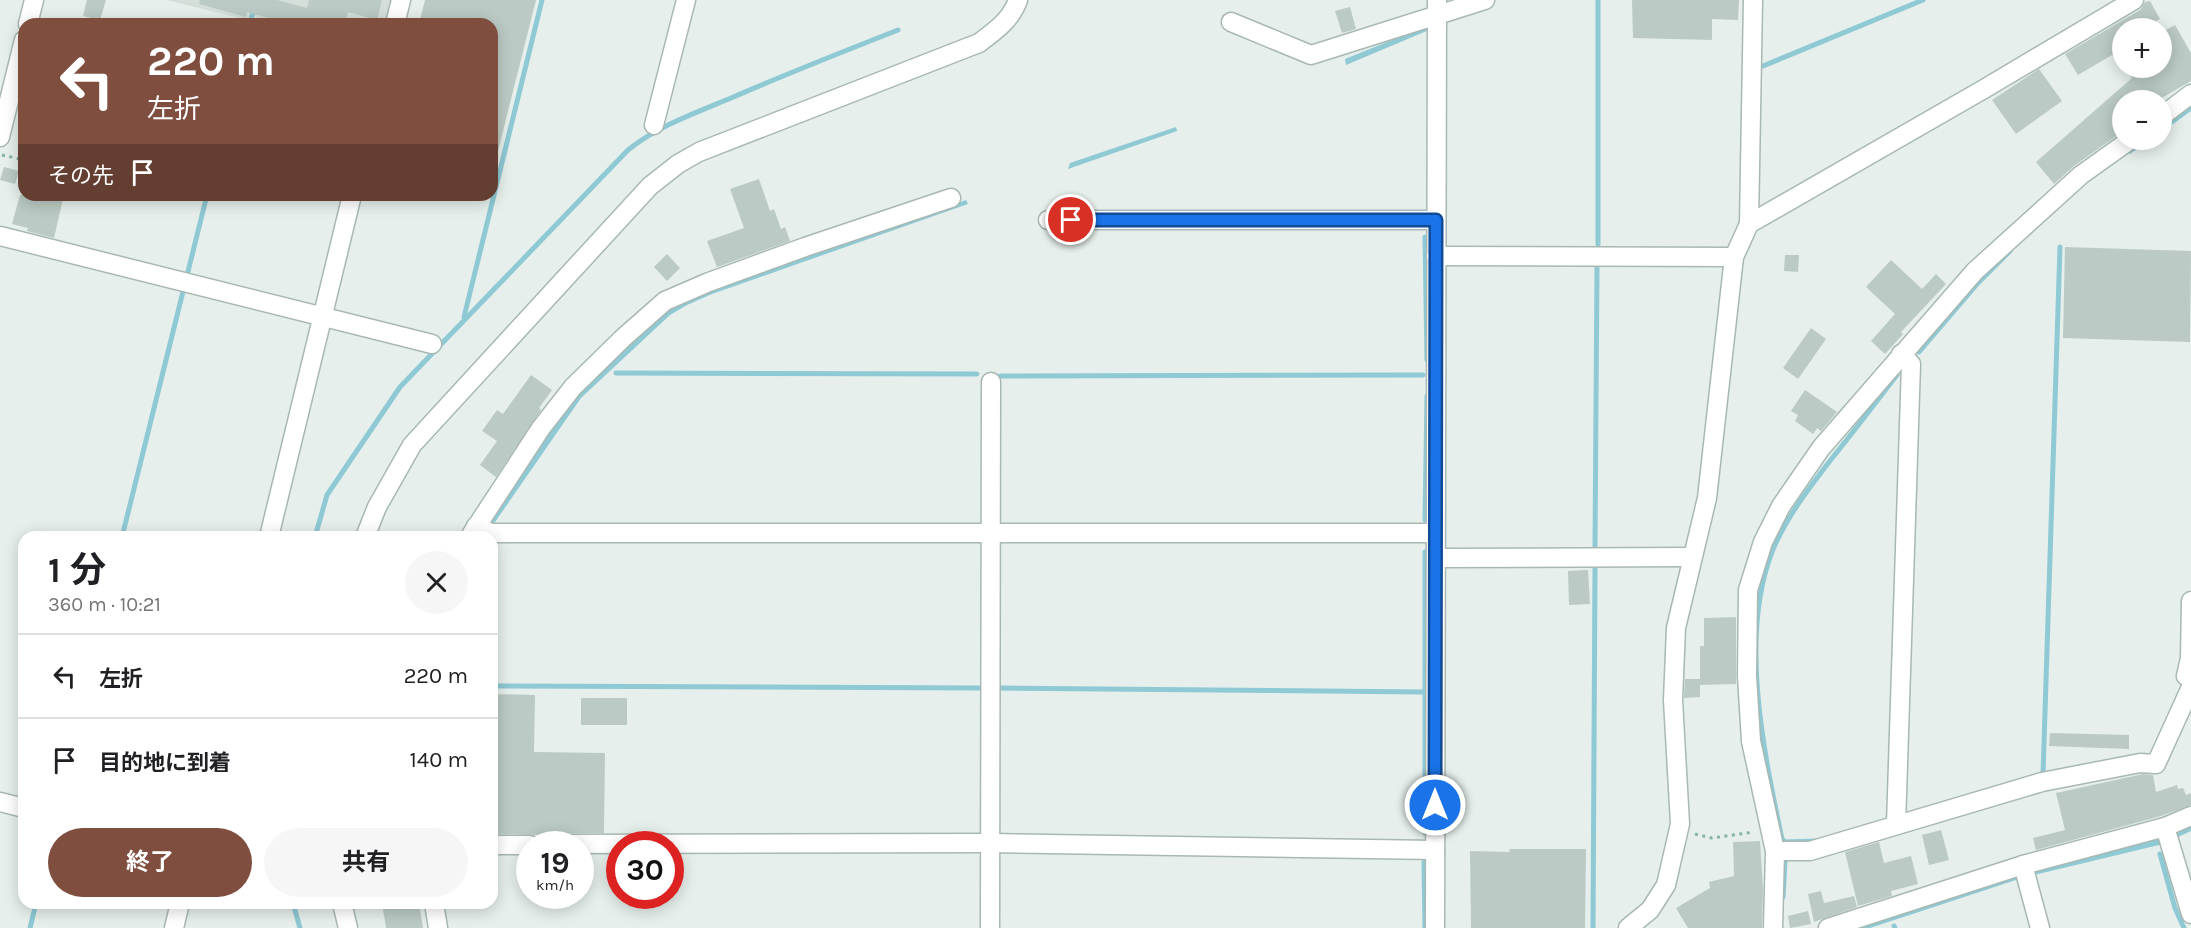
<!DOCTYPE html>
<html lang="ja">
<head>
<meta charset="utf-8">
<style>
	body { margin:0; font-family:Karla,"Noto Sans JP",sans-serif; background:#f6f6f6; color:#202124; height:100vh; display:flex; flex-direction:column; font-size:22px; white-space:nowrap }
	* { box-sizing:border-box; margin:0 }
	p { font-size:20px; color:#757577 }
	.icon { flex:none; width:33px; height:33px; fill:none; stroke:currentColor; stroke-width:2; stroke-linecap:round; stroke-linejoin:round }
	.map { position:relative; flex:1; overflow:hidden }
	.panel { position:absolute; left:18px; top:531px; width:480px; height:378px; display:flex; flex-direction:column; background:#fff; border-radius:18px; box-shadow:0 3px 15px #0003 }
	.panel>* { flex:none }
	.top-card { position:absolute; left:18px; top:18px; width:480px; height:183px; border-radius:18px; box-shadow:0 3px 15px #0003; background:#7f4e3f; color:#fff; overflow:hidden }
	.controls { position:absolute; left:2112px; top:18px; display:grid; gap:12px }
	.controls a { display:grid; place-items:center; width:60px; height:60px; border-radius:50%; background:#fff; box-shadow:0 3px 15px #0003; font-size:30px }
	.speed { position:absolute; left:516px; top:831px; display:flex; gap:12px; font-size:30px; font-weight:700; text-align:center }
	.speed>* { display:grid; place-content:center; width:78px; height:78px; border-radius:50%; background:#fff; box-shadow:0 3px 15px #0003; line-height:1 }
	.speed small { font-size:15px; font-weight:400 }
	.speed .limit { border:9px solid #d22; background:#fff; color:#111 }
	.pin { position:absolute; display:grid; place-items:center; width:51px; height:51px; color:#fff; margin:-26px; border:3px solid #fff; border-radius:50%; box-shadow:0 2px 6px #0007 }
	.me { position:absolute; width:66px; margin:-33px; rotate:0deg; stroke-linejoin:round; filter:drop-shadow(0 0 4px #0008) }
	.turn { display:flex; align-items:center; gap:21px; height:126px; padding:0 30px; font-size:27px }
	.turn .icon { width:78px; height:78px; stroke-width:2.5 }
	.turn b { display:block; font-size:42px; line-height:51px }
	.then { display:flex; align-items:center; height:57px; padding:0 30px; background:#0003; gap:12px; font-size:22px }
	.round { display:grid; place-items:center; flex:none; width:63px; height:63px; border-radius:32px; background:#f6f6f6 }
	.head { display:flex; align-items:center; justify-content:space-between; height:102px; padding:0 30px }
	h1 { font-size:36px; font-weight:700; line-height:45px }
	.button { display:flex; gap:12px; margin-top:auto; padding:12px 30px }
	.button a { flex:1; height:69px; border-radius:36px; background:#7f4e3f; color:#fff; font-size:24px; font-weight:700; line-height:69px; text-align:center }
	.button a+a { background:#f6f6f6; color:#202124 }
	ul { padding:0; list-style:none }
	li { display:flex; align-items:center; gap:18px; height:84px; padding:0 30px; border-top:2px solid #e0e0e0 }
	li div { flex:1 }
	li b { display:block; font-size:22px }
	li em { font-style:normal }
	.map>svg:first-child { display:block }
</style>
</head>
<body>
<div class="map">
<svg width="2191" height="928" viewBox="0 0 2191 928">
	<rect width="100%" height="100%" fill="#e6efeb"/>
	<path fill="#d4dfda" d="M166,0h226l-5,24h-106l-29,-8 -1,5z"/>
	<g fill="#8ec9d4">
		<path d="M1429,25v5l-83,35 -1,-6z"/>
		<path d="M1176,127l1,4 -109,38 2,-6z"/>
		<path d="M966,200l2,4 -256,90 -25,11 -17,10 -89,83 -88,127 -14,8 98,-142 78,-70 25,-19 28,-12z"/>
		<path d="M2191,822v9l-28,13 -141,34 -152,50h-26z"/>
	</g>
	<g fill="none" stroke-linecap="round" stroke-linejoin="round">
		<g stroke="#8ec9d4" stroke-width="5">
			<path d="M250,24l6,-24"/>
			<path d="M1763,66l160,-66"/>
			<path d="M20,100l4,1"/>
			<path d="M2162,129l29,-21"/>
			<path d="M2130,151l16,-11"/>
			<path d="M1425,237l2,123"/>
			<path d="M1598,244v-244"/>
			<path d="M464,317l78,-317"/>
			<path d="M1919,352l59,-69 32,-32"/>
			<path d="M616,373l361,1"/>
			<path d="M1000,376l423,-1"/>
			<path d="M1425,520l2,-124"/>
			<path d="M122,537l85,-342"/>
			<path d="M315,537l12,-42 73,-108 228,-237c30,-24 67,-37 103,-52 55,-24 111,-46 167,-68"/>
			<path d="M1595,548l2,-281"/>
			<path d="M492,686l487,2"/>
			<path d="M999,688l426,4"/>
			<path d="M2043,774l17,-527"/>
			<path d="M1425,833v-281"/>
			<path d="M1816,841l-31,1 -3,-3c-18,-86 -43,-202 -10,-287 14,-35 38,-65 61,-95 22,-27 43,-55 64,-82"/>
			<path d="M2160,854l15,54 9,20"/>
			<path d="M1424,862l1,66"/>
			<path d="M1783,897l2,-35"/>
			<path d="M293,903l7,25"/>
			<path d="M1894,926l1,2"/>
			<path d="M30,928l6,-25"/>
			<path d="M1593,928l2,-359"/>
		</g>
	</g>
	<g fill="#bbcac4">
		<path d="M87,0h19l-6,20 -17,-4z"/>
		<path d="M200,0h77l30,8 2,-8h73l-5,20 -29,-8 -3,12h-54l-44,-12 -1,5 -47,-13z"/>
		<path d="M425,0h111l-39,155h-5v-131h-73z"/>
		<path d="M1632,0h107l-1,20 -26,-1v21l-79,-2z"/>
		<path d="M2150,1l10,18 -17,9h-21v39l-10,-12 -34,20 -13,-21 75,-44 5,-8z"/>
		<path d="M1350,7l6,22 -14,4 -7,-22z"/>
		<path d="M2175,25l16,28v28l-33,19h-36v32l-48,34 -20,18 -18,-22 96,-84 -9,-10h39v-36z"/>
		<path d="M2039,69l23,32 -46,33 -24,-34z"/>
		<path d="M4,167l15,4 -4,13 -15,-4z"/>
		<path d="M759,179l11,32 4,-2 7,20 4,-2 5,14 -73,26 -10,-26 37,-13 -14,-39z"/>
		<path d="M20,195h37l-1,2 7,2 -9,39 -27,-7 1,-3 -16,-4z"/>
		<path d="M2065,247l126,4 -1,91 -127,-4z"/>
		<path d="M667,254l13,14 -13,13 -13,-14z"/>
		<path d="M1785,255h14l-1,17 -14,-1z"/>
		<path d="M1891,260l31,29 14,-15 10,10 -45,48 2,2 -18,20 -14,-13 24,-27 -29,-27z"/>
		<path d="M1811,328l15,11 -28,40 -15,-11z"/>
		<path d="M531,375l21,15 -13,18 2,2 -45,67 -16,-12 17,-24 -15,-10 15,-21 6,4z"/>
		<path d="M1805,390l32,22 -16,19 -4,-3 -4,6 -18,-13 3,-6 -7,-4z"/>
		<path d="M1588,570l2,34 -21,1 -1,-34z"/>
		<path d="M1736,617v67l-36,1v-39h4v-28z"/>
		<path d="M1685,679h15v18l-16,1z"/>
		<path d="M492,694l43,1 -1,57 71,1 -1,80h-50v2l-62,-1z"/>
		<rect x="581" y="698" width="46" height="27"/>
		<path d="M2050,733l79,2v14l-80,-3z"/>
		<path d="M2143,774l10,1 3,17 21,-7 1,4 5,-1 3,7 5,-2v12l-30,11 -125,34 -3,-12 32,-8 -9,-37z"/>
		<path d="M1941,830l8,30 -20,5 -7,-30z"/>
		<path d="M1760,841l3,48 -1,39h-74l-12,-20 34,-20 -1,-6 25,-6 -1,-34z"/>
		<path d="M1879,842l5,21 27,-7 7,28 -27,7 1,5 -34,10 -13,-54z"/>
		<path d="M1510,849h76l-1,79h-114l-1,-77 39,1z"/>
		<path d="M1821,891l3,12 30,-7 3,11 -43,15 -6,-28z"/>
		<path d="M382,903h37l4,25h-37z"/>
		<path d="M1808,911l3,13 -21,4 -2,-12z"/>
	</g>
	<g fill="none" stroke-linecap="round" stroke-linejoin="round">
		<g stroke="#a8b8b2" stroke-width="21">
			<g id="minor">
				<path d="M1231,22l80,33 174,-55"/>
				<path d="M395,24l6,-24"/>
				<path d="M2162,116l29,-22"/>
				<path d="M654,125l32,-125"/>
				<path d="M1048,220h388"/>
				<path d="M1749,224l4,-224"/>
				<path d="M0,236l432,108"/>
				<path d="M1436,256l298,1"/>
				<path d="M476,526l15,7h944"/>
				<path d="M471,535l70,-107 32,-41 50,-49 42,-37 44,-19 96,-35 146,-49"/>
				<path d="M269,537l83,-342"/>
				<path d="M365,537l12,-30 35,-62 238,-259 28,-22 21,-12 280,-109c16,-12 32,-23 39,-43"/>
				<path d="M1436,558l256,-1"/>
				<path d="M2191,601l-1,57 -4,18 5,3"/>
				<path d="M0,802l24,6"/>
				<path d="M1896,825l15,-461 -10,-10"/>
				<path d="M2165,827l26,87"/>
				<path d="M563,844l427,-1 445,7"/>
				<path d="M492,845h38"/>
				<path d="M1775,851h35l232,-69 98,-19 16,1 35,-77"/>
				<path d="M2023,865l17,63"/>
				<path d="M342,903l6,25"/>
				<path d="M434,903l4,25"/>
				<path d="M174,928l6,-25"/>
				<path d="M990,928l1,-546"/>
				<path d="M1435,928l2,-928"/>
				<path d="M1628,928l22,-18 16,-25 14,-61 -7,-124 3,-72 31,-130 27,-241 15,-33 235,-135 150,-89"/>
				<path d="M1773,928l2,-77 -24,-110 -4,-65 1,-86 15,-48 18,-36 40,-58 154,-177 106,-96 49,-35"/>
				<path d="M1828,928l195,-63 142,-38 26,-11"/>
			</g>
		</g>
		<g stroke="#a8b8b2" stroke-width="21">
			<g id="tertiary">
				<path d="M28,24l6,-24"/>
				<path d="M0,137l24,-97"/>
			</g>
		</g>
		<g stroke="#86b3a5" stroke-width="3" stroke-dasharray="3 4.5" stroke-linecap="butt">
			<path d="M2,155l22,5"/>
			<path d="M1695,834l17,4 42,-6"/>
		</g>
		<use href="#minor" stroke="#fff" stroke-width="18"/>
		<use href="#tertiary" stroke="#fff" stroke-width="18"/>
	</g>
	<g fill="none" stroke-linecap="round" stroke-linejoin="round">
		<g stroke="#114b97" stroke-width="15">
			<path id="route" d="M1071,220h365l-1,585"/>
		</g>
		<use href="#route" stroke="#1a73e8" stroke-width="10"/>
	</g>
</svg>
<div class="controls">
<a>+</a>
<a>−</a>
</div>
<div class="speed"><div>19<small>km/h</small></div><div class="limit">30</div></div>
<div class="pin" style="left:1071px;top:220px;background:#d93025"><svg class="icon" aria-label="arrive" viewBox="0 0 24 24"><path d="M6 21V4h12l-3 4 3 4H6"/></svg></div>
<svg class="me" style="left:1435px;top:805px" viewBox="-20 -20 40 40"><circle r="17" fill="#1a73e8" stroke="#fff" stroke-width="3"/><path d="M0-11L8 9 0 5-8 9z" fill="#fff"/></svg>
<div class="top-card">
<div class="turn"><svg class="icon" aria-label="left" viewBox="0 0 24 24"><path d="M17 20v-9H6M10 6l-5 5 5 5"/></svg><div><b>220 m</b>左折</div></div>
<div class="then">その先<svg class="icon" aria-label="arrive" viewBox="0 0 24 24"><path d="M6 21V4h12l-3 4 3 4H6"/></svg></div>
</div>
<section class="panel">
<div class="head"><div><h1>1 分</h1><p>360 m · 10:21</p></div><a class="round"><svg class="icon" aria-label="close" viewBox="0 0 24 24"><path d="M6 6l12 12M18 6L6 18"/></svg></a></div>
<ul>
<li><svg class="icon" aria-label="left" viewBox="0 0 24 24"><path d="M17 20v-9H6M10 6l-5 5 5 5"/></svg><div><b>左折</b></div><em>220 m</em></li>
<li><svg class="icon" aria-label="arrive" viewBox="0 0 24 24"><path d="M6 21V4h12l-3 4 3 4H6"/></svg><div><b>目的地に到着</b></div><em>140 m</em></li>
</ul>
<div class="button"><a>終了</a><a>共有</a></div>
</section>
</div>
</body>
</html>
